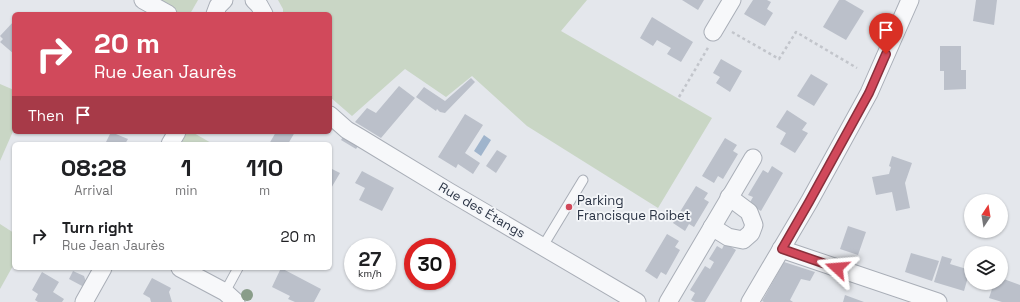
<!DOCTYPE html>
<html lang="en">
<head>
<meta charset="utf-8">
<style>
	body { margin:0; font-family:"Space Grotesk",sans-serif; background:#f2f2f2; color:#202124; height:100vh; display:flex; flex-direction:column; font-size:15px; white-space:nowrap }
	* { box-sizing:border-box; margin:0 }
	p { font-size:13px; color:#757577 }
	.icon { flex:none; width:22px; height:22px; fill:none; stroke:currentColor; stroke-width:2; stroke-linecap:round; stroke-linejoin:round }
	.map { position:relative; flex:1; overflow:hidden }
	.panel { position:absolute; left:12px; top:142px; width:320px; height:128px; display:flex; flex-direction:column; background:#fff; border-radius:6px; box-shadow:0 1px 3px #0004 }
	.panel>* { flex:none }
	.top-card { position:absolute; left:12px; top:12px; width:320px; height:122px; border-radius:6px; box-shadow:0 1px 3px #0004; background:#d1495b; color:#fff; overflow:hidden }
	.needle { width:26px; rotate:12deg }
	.controls { position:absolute; left:964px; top:194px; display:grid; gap:8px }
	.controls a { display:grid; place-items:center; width:44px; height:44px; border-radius:50%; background:#fff; box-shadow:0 1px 3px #0004; font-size:20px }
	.speed { position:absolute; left:344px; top:238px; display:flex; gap:8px; font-size:20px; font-weight:700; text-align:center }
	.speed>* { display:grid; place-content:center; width:52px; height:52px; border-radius:50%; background:#fff; box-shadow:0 1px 3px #0004; line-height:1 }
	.speed small { font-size:10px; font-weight:400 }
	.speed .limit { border:6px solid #d22; background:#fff; color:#111 }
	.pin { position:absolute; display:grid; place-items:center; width:34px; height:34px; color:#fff; margin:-41px -17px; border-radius:50% 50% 50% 0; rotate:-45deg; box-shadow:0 0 4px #0007 }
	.pin .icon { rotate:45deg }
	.me { position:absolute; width:44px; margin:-22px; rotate:289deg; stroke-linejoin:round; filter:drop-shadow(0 0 3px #0008) }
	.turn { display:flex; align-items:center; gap:14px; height:84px; padding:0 16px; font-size:18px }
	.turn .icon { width:52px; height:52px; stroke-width:2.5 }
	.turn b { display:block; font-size:28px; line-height:34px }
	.then { display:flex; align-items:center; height:38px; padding:0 16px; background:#0003; gap:8px; font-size:15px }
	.eta { display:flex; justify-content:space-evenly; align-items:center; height:68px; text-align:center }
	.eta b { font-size:24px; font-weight:800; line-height:28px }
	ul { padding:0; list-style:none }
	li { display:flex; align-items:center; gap:12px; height:52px; padding:0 16px }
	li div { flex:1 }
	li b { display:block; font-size:15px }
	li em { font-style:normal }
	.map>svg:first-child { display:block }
</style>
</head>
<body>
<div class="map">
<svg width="1020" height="302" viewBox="0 0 1020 302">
	<rect width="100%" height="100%" fill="#e4e7ec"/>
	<g fill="#c9d6c5">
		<path d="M135,0h63l-8,14h-20z"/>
		<path d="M278,0h309l-26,31 151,87 -54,90 -131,-82 -55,-50 -26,21 -41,-28 -53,47 -22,-19v-83h-47v-5z"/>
		<path d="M0,84l14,6v39l-14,32z"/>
		<path d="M187,132h5l21,12h-32z"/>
		<path d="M0,224l14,9v31l-14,25z"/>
	</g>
	<path fill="#9fb4cc" d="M484,135l7,5 -10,16 -7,-5z"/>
	<g fill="#bbc0ca">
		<path d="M682,0h22l-6,10z"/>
		<path d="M753,0h14l4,2 -4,7 6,4 -8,13 -21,-12z"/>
		<path d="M839,0h6l19,11 -18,29 -23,-13z"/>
		<path d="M976,0h21l-3,25 -21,-4z"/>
		<path d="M652,17l41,25 -12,20 -14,-8 4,-6 -14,-8 -4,6 -13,-8z"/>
		<path d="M14,21v33l-14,-12 3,-3 -3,-3z"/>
		<path d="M940,46h21v24h5v19l-22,1v-19h-4z"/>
		<path d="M721,59l21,12 -12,21 -14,-9 4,-6 -7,-4z"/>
		<path d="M811,74l17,10 -14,22 -17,-10z"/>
		<path d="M471,78l4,4 -30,31 -5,-1 -3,-3 -1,2 -20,-14 8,-10 21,14z"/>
		<path d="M399,86l16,12 -34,40 -26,-16 12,-14 9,5z"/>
		<path d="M787,110l20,13 -5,7 6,3 -13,20 -15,-9 6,-11 -10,-6z"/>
		<path d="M465,114l18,11 -18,28 15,10 -7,11 -15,-10 -2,4 -18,-11z"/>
		<path d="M111,132l17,7 -3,5h-20z"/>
		<path d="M276,132h19l-7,12h-19z"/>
		<path d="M345,134l15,9 -4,6 -15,-9z"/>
		<path d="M725,138l12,7 -4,6 5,3 -15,25 -5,-3 -4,7 -12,-7z"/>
		<path d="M497,150l10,6 -11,17 -10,-7z"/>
		<path d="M892,156l20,7 -7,20 5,25 -14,3 -4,-19 -16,3 -4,-18 17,-3 2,-7 -2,-1z"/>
		<path d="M772,166l11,7 -22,38 -12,-7 4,-7 -5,-2 15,-25 5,3z"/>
		<path d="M330,168l10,5 -10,17z"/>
		<path d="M362,171l32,17 -12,23 -23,-11 6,-12 -10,-5z"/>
		<path d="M696,186l12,7 -4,6 5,3 -15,25 -5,-3 -4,7 -12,-8z"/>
		<path d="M848,226l18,6 -8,23 -18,-6z"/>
		<path d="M667,234l12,7 -4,6 5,3 -14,25 -5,-3 -4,7 -12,-8z"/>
		<path d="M725,243l11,7 -31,52h-10l-4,-2 4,-7 -5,-3 15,-24 5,3 4,-7 -5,-3 8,-13 5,3z"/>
		<path d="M911,253l28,8 -7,20 -27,-9z"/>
		<path d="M942,256l10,3 -2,5 20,6 -6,21 -30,-9z"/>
		<path d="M784,262l31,10 -5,9 -9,-2 -11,21 3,2h-29l-2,-1z"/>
		<path d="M281,268l40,21 -7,13h-19l-7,-3 2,-3 -18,-9z"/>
		<path d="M73,271l11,5 3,9 -3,2 -15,-8z"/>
		<path d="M42,272l17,10 -6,10 11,7 -2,3h-24l-3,-2 3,-6 -6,-4z"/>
		<path d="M152,278l19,10 -2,4 3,10h-21l-1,-4 -7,-4z"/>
		<path d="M1001,278l19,7v17h-18l-13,-4 5,-15h7z"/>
		<path d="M845,295l19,7h-21z"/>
	</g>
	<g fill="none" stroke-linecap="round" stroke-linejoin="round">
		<g stroke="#a9aeb7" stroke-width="11">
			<g id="service">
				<path d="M543,246l40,-66"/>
				<path d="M225,292l13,-24"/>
			</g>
		</g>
		<g stroke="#a9aeb7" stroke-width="19">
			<g id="minor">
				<path d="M143,0l25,14"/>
				<path d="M254,0l5,5 5,9"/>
				<path d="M215,14l3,-8 6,-6"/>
				<path d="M713,32l19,-32"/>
				<path d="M330,115l17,15 12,7 89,54 189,111"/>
				<path d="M170,144l7,-12"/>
				<path d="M712,227l16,10 15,3 8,-7 3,-8 -5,-13 -20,-15"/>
				<path d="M781,249l157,53"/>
				<path d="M180,268l45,24 11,10"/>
				<path d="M84,302l19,-34"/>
				<path d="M668,302l85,-144"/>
				<path d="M750,302l59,-100 60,-109 41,-93"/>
			</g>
		</g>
		<g stroke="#c2c5cb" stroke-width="2.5" stroke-dasharray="3 3" stroke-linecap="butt">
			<path d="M732,32l47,27 17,-27 61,36"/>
			<path d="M679,97l30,-51"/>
		</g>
		<use href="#service" stroke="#f7f8fa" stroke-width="9"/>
		<use href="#minor" stroke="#f7f8fa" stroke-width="17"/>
	</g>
	<circle fill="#899d89" cx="247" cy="295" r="6"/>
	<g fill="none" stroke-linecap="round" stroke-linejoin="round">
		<g stroke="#882f3b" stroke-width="10">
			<path id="route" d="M837,268l-55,-19 27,-47 60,-109 17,-39"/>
		</g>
		<use href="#route" stroke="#d1495b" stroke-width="7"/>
	</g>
	<circle fill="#d1495b" stroke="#f4f6f9" stroke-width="1.5" cx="569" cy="207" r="4"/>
	<g text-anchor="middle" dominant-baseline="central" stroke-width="3.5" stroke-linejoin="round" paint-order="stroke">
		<g font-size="13" fill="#2b3445" stroke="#f4f6f9" text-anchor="start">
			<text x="577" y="200">Parking<tspan x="577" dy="15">Francisque Roibet</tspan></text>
		</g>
		<g font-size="13" fill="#2b3445" stroke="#f4f6f9">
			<text transform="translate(482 210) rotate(30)">Rue des Étangs</text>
		</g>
	</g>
</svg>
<div class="controls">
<a><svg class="needle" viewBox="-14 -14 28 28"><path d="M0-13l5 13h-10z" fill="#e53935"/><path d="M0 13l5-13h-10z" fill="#757577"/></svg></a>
<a><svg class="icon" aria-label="layers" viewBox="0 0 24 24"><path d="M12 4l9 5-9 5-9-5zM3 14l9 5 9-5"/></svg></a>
</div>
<div class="speed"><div>27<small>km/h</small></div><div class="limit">30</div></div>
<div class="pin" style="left:886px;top:54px;background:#d93025"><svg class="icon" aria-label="arrive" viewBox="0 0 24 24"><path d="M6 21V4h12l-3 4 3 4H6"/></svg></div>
<svg class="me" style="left:837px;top:268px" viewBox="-20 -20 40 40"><path d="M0-17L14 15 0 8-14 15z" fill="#d1495b" stroke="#fff" stroke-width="4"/></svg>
<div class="top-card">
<div class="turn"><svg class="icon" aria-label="right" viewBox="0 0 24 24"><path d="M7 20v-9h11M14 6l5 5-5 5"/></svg><div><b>20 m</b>Rue Jean Jaurès</div></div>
<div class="then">Then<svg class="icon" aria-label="arrive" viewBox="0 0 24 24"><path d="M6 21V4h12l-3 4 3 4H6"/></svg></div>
</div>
<section class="panel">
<div class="eta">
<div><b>08:28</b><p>Arrival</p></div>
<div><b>1</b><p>min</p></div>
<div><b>110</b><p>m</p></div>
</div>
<ul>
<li><svg class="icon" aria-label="right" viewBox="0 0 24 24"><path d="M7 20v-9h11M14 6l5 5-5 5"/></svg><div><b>Turn right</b><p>Rue Jean Jaurès</p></div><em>20 m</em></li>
</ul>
</section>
</div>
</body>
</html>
